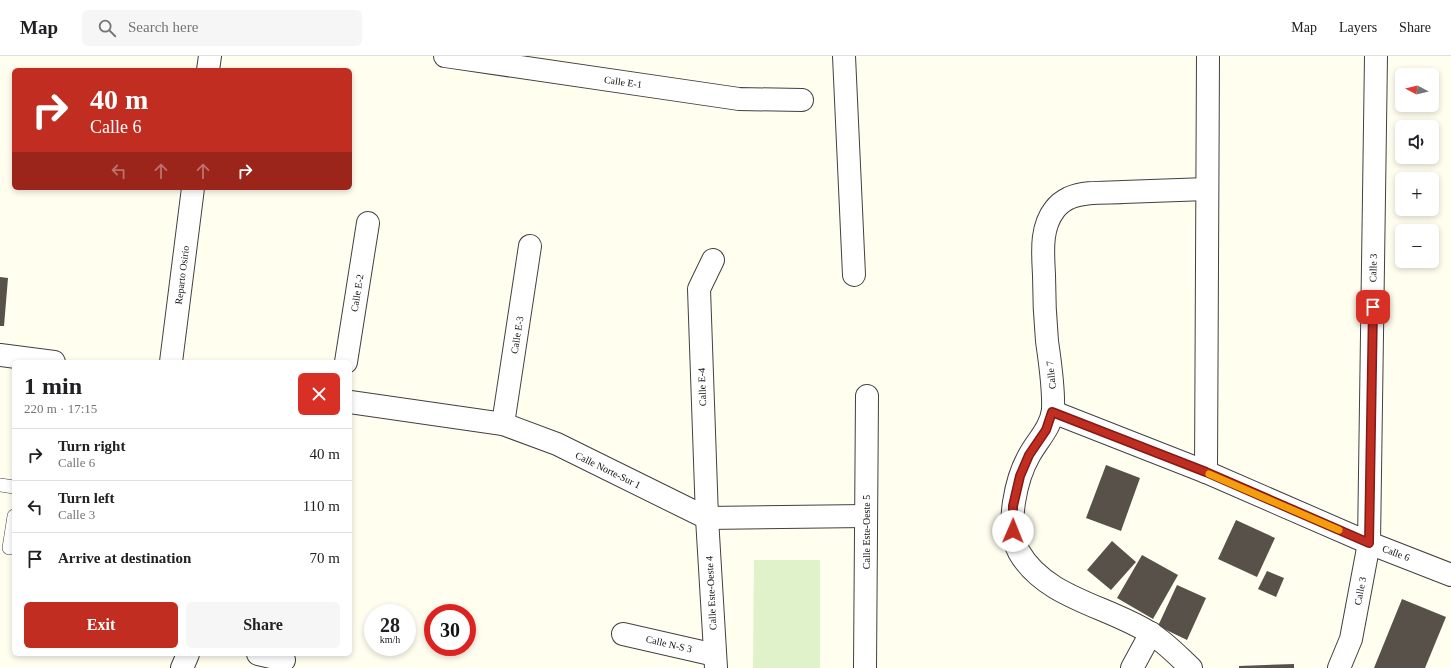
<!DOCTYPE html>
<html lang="en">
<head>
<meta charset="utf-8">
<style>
	body { margin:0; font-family:"Times New Roman",serif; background:#f6f6f6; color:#202124; height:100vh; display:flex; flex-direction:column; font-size:15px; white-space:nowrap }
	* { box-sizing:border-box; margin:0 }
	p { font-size:13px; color:#757577 }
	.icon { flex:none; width:22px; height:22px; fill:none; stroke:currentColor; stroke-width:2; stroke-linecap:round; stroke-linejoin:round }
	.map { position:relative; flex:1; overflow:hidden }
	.details { position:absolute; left:12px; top:304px; width:340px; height:296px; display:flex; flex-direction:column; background:#fff; border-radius:6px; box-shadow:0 2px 6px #0003 }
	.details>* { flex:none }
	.guide { position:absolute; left:12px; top:12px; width:340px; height:122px; border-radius:6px; box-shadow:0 2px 6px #0003; background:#c22d22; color:#fff; overflow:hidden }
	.needle { width:26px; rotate:277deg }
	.fabs { position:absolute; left:1395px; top:12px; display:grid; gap:8px }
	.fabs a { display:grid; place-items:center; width:44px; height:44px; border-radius:6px; background:#fff; box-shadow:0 2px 6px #0003; font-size:20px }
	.speed { position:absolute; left:364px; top:548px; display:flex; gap:8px; font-size:20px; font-weight:700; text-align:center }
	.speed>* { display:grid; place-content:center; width:52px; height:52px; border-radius:50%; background:#fff; box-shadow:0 2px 6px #0003; line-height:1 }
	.speed small { font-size:10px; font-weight:400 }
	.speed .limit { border:6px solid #d22; background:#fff; color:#111 }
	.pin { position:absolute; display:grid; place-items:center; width:34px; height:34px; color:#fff; margin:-17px; border-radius:8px; box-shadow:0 2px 6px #0006 }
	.me { position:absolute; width:44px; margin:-22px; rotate:1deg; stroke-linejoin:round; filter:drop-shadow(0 0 3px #0008) }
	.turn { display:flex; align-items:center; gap:14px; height:84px; padding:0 12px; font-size:18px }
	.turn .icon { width:52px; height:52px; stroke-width:2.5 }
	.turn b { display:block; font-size:28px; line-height:34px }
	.lanes { display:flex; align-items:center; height:38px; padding:0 12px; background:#0003; justify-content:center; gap:20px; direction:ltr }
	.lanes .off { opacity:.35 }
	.round { display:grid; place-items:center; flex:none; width:42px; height:42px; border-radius:6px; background:#f6f6f6 }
	.overview { display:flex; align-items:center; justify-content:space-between; height:68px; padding:0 12px }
	h1 { font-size:24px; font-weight:600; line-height:30px }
	.action { display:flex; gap:8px; margin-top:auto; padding:8px 12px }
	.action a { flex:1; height:46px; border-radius:6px; background:#c22d22; color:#fff; font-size:16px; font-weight:600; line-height:46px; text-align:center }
	.action a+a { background:#f6f6f6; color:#202124 }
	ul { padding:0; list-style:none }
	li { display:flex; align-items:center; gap:12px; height:52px; padding:0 12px; border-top:1px solid #e0e0e0 }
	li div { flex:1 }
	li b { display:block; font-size:15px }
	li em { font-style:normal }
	header { display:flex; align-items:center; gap:24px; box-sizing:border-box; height:56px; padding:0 20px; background:#fff; border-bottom:1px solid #e0e0e0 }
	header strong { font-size:19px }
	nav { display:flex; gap:22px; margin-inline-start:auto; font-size:14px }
	.search { width:280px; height:36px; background:#f6f6f6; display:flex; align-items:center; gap:10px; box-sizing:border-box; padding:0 14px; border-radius:6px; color:#757577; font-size:15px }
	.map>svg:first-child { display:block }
</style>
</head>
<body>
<header>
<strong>Map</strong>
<div class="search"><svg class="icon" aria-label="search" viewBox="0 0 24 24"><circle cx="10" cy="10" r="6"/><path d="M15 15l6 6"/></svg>Search here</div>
<nav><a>Map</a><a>Layers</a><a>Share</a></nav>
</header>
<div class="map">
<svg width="1451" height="612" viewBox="0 0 1451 612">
	<rect width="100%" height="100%" fill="#fffeef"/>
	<path fill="#dff2ca" d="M754,504h66v108h-67z"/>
	<g fill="#57514a">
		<path d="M0,221l8,1 -4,48h-4z"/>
		<path d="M1106,409l34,13 -19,53 -35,-13z"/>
		<path d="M1236,464l39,18 -18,39 -39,-18z"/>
		<path d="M1112,485l24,21 -25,28 -24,-20z"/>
		<path d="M1142,499l36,20 -25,44 -36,-21z"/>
		<path d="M1267,515l17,7 -8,19 -18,-8z"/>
		<path d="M1177,529l29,13 -19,42 -29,-14z"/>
		<path d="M1402,543l44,18 -21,51h-51z"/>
		<path d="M1294,608v4h-55v-2z"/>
	</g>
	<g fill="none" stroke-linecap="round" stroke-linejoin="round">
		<g stroke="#414141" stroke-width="14">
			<g id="lane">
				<path d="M0,429l14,2"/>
				<path d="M9,492l5,-32"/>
			</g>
		</g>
		<g stroke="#414141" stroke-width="24">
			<g id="street">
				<path d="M445,0l294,43 63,1"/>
				<path d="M844,0l10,219"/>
				<path d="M208,14l2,-14"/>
				<path d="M713,204l-14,29 8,229 9,150"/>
				<path d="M0,299l54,7"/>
				<path d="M171,306l22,-174"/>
				<path d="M346,306l22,-139"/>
				<path d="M350,346l153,22 54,20 150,74 159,-2"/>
				<path d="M1053,356l153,60 163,71 82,32"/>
				<path d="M503,368l27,-178"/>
				<path d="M1206,416l2,-416"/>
				<path d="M623,578l92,21"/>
				<path d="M258,598l26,6"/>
				<path d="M182,612l6,-14"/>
				<path d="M865,612l2,-272"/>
				<path d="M1132,612l19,-35"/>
				<path d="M1191,612c-13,-12 -26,-26 -41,-35 -42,-27 -105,-35 -131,-81 -14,-26 -3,-74 11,-98 8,-14 21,-27 23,-44 1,-23 -3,-47 -6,-69 -2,-22 -3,-44 -3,-66 -1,-22 -4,-47 11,-66 3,-4 10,-9 14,-11 17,-7 37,-5 54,-6 28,-1 56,-2 84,-3"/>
				<path d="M1339,612l12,-29 18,-96 7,-487"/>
			</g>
		</g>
		<use href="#lane" stroke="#fff" stroke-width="13"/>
		<use href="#street" stroke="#fff" stroke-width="22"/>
	</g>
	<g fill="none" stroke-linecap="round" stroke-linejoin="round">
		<g stroke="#7e1d16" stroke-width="10">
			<path id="route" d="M1013,475v-25l7,-30 9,-21 17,-25 6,-18 154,60 163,71 4,-236"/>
		</g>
		<use href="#route" stroke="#c22d22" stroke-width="7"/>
		<path stroke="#f59e0b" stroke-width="7" d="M1209,418l130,56"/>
	</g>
	<g text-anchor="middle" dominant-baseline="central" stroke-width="4" stroke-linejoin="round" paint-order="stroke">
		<g font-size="10" fill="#0e0e0e" stroke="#fff">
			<text transform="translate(623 26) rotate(8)">Calle E-1</text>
			<text transform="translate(1373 212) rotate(-89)">Calle 3</text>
			<text transform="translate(182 219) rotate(-83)">Reparto Osirio</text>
			<text transform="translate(357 237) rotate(-81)">Calle E-2</text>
			<text transform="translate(517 279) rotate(-81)">Calle E-3</text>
			<text transform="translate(1051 319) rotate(-96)">Calle 7</text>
			<text transform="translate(702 331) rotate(-92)">Calle E-4</text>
			<text transform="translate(608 414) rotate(26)">Calle Norte-Sur 1</text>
			<text transform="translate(866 476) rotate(-90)">Calle Este-Oeste 5</text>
			<text transform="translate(1396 497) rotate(21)">Calle 6</text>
			<text transform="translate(1360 535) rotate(-79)">Calle 3</text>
			<text transform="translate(711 537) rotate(-93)">Calle Este-Oeste 4</text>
			<text transform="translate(669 588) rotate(13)">Calle N-S 3</text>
		</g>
	</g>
</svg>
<div class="fabs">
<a><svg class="needle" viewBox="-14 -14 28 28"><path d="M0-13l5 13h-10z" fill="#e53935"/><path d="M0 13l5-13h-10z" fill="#757577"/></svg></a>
<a><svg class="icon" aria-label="sound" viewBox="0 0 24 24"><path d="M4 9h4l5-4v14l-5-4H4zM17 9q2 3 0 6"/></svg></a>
<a>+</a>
<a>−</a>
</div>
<div class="speed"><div>28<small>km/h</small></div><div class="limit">30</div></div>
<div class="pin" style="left:1373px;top:251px;background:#d93025"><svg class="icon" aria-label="arrive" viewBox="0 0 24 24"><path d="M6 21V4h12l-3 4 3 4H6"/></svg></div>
<svg class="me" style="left:1013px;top:475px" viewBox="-20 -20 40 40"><circle r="19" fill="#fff"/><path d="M0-13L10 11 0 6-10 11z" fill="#c22d22"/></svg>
<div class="guide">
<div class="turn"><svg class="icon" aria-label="right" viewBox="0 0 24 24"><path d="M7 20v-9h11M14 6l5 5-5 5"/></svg><div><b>40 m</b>Calle 6</div></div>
<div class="lanes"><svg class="icon off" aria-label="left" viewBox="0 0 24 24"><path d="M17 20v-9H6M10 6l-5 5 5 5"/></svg><svg class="icon off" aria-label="ahead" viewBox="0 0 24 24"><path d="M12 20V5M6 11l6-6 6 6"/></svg><svg class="icon off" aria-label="ahead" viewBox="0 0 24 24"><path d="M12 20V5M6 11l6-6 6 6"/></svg><svg class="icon" aria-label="right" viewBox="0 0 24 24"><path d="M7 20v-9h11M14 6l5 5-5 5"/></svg></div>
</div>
<section class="details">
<div class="overview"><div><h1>1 min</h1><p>220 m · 17:15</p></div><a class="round" style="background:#d93025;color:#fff"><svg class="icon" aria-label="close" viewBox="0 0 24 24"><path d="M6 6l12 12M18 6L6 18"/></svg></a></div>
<ul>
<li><svg class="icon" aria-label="right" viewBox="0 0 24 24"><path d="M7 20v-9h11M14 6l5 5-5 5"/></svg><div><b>Turn right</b><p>Calle 6</p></div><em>40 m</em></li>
<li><svg class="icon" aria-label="left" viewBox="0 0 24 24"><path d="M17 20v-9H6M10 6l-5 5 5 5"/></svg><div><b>Turn left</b><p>Calle 3</p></div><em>110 m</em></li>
<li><svg class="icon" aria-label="arrive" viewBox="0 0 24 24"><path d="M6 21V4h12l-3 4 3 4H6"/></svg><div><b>Arrive at destination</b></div><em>70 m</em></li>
</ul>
<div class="action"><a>Exit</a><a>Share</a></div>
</section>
</div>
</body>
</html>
